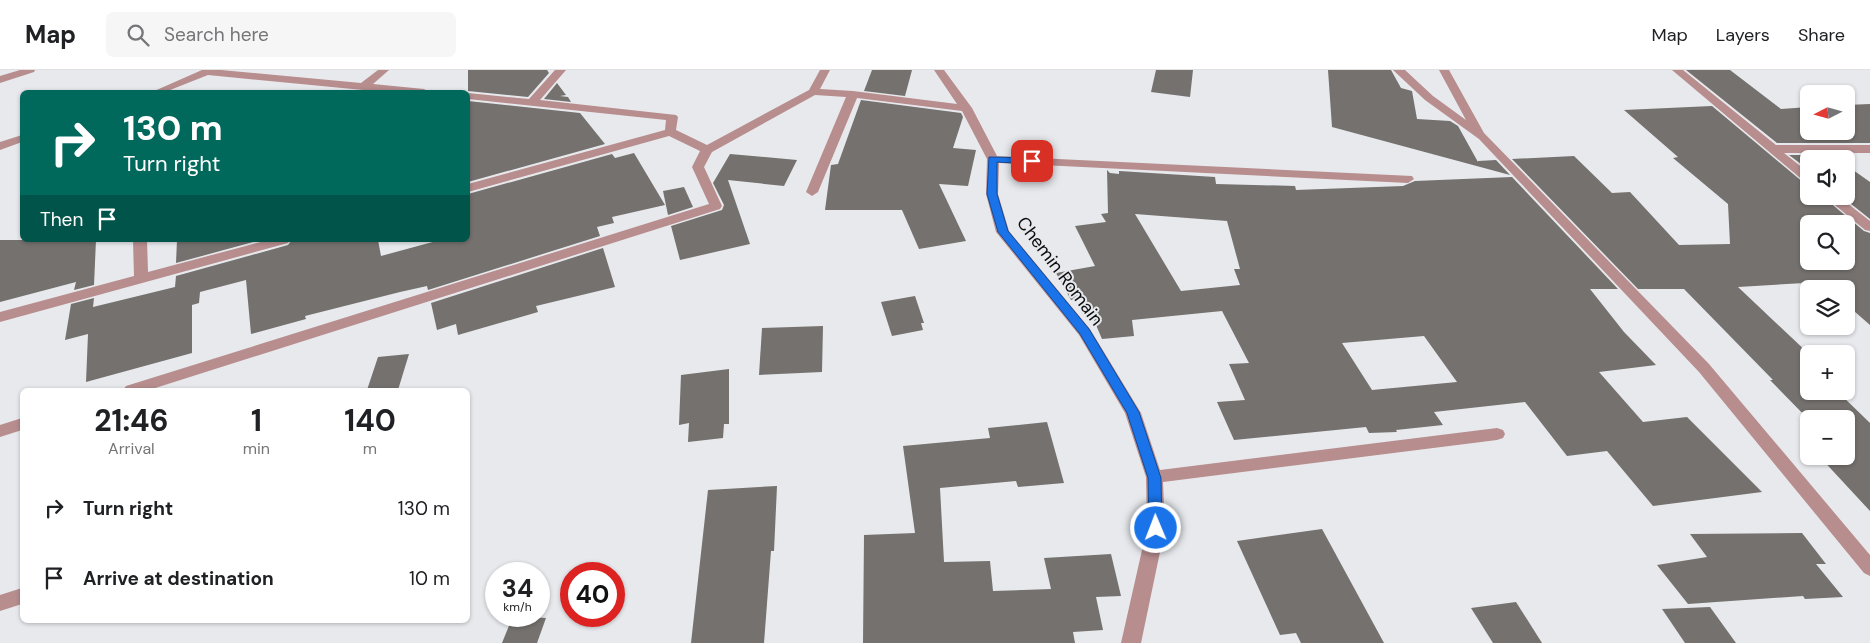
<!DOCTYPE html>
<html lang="en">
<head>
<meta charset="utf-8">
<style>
	body { margin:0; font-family:"DM Sans",sans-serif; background:#f6f6f6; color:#202124; height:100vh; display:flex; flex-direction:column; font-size:19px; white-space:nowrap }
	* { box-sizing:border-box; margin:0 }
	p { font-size:16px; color:#757577 }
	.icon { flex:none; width:28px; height:28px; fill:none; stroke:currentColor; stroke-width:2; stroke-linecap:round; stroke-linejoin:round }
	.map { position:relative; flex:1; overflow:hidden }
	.panel { position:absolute; left:20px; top:318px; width:450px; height:235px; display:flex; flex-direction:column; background:#fff; border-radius:8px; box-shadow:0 1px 4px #0004 }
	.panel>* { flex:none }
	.guide { position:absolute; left:20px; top:20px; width:450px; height:152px; border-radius:8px; box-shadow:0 1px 4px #0004; background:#00695c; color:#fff; overflow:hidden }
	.needle { width:32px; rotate:264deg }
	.controls { position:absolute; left:1800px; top:15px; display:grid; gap:10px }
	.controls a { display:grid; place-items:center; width:55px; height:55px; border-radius:8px; background:#fff; box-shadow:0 1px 4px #0004; font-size:25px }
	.speed { position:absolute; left:485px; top:492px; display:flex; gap:10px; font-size:25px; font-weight:700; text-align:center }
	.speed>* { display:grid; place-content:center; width:65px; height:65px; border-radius:50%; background:#fff; box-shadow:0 1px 4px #0004; line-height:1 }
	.speed small { font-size:12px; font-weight:400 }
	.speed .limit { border:8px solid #d22; background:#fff; color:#111 }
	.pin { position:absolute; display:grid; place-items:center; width:42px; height:42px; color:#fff; margin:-21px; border-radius:10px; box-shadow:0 2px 8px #0006 }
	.me { position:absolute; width:55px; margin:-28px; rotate:359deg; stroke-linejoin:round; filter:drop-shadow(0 0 4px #0008) }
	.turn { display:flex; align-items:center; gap:18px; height:105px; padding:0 20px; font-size:22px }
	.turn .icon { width:65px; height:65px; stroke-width:2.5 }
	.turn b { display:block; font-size:35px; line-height:42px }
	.then { display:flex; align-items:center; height:48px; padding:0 20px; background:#0003; gap:10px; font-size:19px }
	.eta { display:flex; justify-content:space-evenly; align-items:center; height:85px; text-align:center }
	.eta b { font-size:30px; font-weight:700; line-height:35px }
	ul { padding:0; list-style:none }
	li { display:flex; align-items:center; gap:15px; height:70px; padding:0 20px }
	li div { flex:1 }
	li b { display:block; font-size:19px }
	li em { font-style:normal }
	header { display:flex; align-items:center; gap:30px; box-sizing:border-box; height:70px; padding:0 25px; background:#fff; border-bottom:1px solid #e0e0e0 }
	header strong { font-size:24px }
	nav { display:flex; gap:28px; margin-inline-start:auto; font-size:18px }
	.search { width:350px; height:45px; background:#f6f6f6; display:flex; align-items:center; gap:12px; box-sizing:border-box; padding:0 18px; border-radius:8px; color:#757577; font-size:19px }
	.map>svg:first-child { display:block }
</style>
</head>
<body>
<header>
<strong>Map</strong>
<div class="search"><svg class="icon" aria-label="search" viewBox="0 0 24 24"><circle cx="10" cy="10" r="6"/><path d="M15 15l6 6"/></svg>Search here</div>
<nav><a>Map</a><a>Layers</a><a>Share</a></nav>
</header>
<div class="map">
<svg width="1870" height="573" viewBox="0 0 1870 573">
	<rect width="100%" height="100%" fill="#e7e9ed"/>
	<g fill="#74716e" fill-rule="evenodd">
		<path d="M468,0h79l2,3 -21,24 -60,-6z"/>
		<path d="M872,0h40l-7,26 -41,-5z"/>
		<path d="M1156,0h37l-3,27 -39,-5z"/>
		<path d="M1328,0h63l10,18 11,3 5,28 33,2 8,5 20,36v-1l18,-1 14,15 -178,-48z"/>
		<path d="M1686,0h44l51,39 28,-2v24h37v-26l24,-1v39h-93z"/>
		<path d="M557,13l9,12 -6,1 8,1 3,5 -27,-3z"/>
		<path d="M861,30l100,13 2,4 -10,31 23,2 -8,36 -29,-2 27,57 -47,8 -17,-39h-77l6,-45 7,-1z"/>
		<path d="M468,31l112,12 25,31 -137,38z"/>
		<path d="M1712,36l92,77 5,2v11h13l42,35 6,2v92l-24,-21v-17l-17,1 -7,-6 -84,5 71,67v37h28l33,32v88l-51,-55h27v-37l-37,1 -39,-40h3l-89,-91h-46l-126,-130 62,-3 38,37 18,-1 49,53 51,-1 -2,-40 -55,-46 5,-1 -54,-47zM1809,154h37v37h-37z"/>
		<path d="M634,83l31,52 -53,12 2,6 -17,4 3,9 -172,54 -1,-4 -27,6 -95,24 1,3 -55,15 -5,-54 -46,12 -1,11 -7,2v48l-106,29 2,-48 -23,6 6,-36 23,-6 -1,9 82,-20 1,-11 112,-31 4,-5h86l3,16 59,-16h28v-46l144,-40 3,4z"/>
		<path d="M730,84l67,6 -13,26 -56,-6 22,64 -70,16 -9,-34 51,-16 2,-5 -11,-22z"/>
		<path d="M1789,85h43l6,4h-29v11z"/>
		<path d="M1846,95l24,17v37l-29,-23h5z"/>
		<path d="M1107,100l3,3 9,1v-3l96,6 1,7 79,2 1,4 107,-4 12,-5 97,-4 106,112h-28l34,43 32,33 -57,7 44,50 44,-5 75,75 -109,14 -46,-55 -40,5 -42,-54 -91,10 9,13 -47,5 1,2 -28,1 -3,-6 -132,13 -17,-38 28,-2 -16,-36 20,-1 -27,-52 -90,9 2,16 -32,3 -18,-42 -13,3 -15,-27 39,-7 -20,-40 31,-4 -5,-8 7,-1zM1135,144l92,7 13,48h-6l6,16 -59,6zM1424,266l33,46 -85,8 -30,-47z"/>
		<path d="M684,117l9,20 -25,8 -5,-24z"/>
		<path d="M0,170h96l-2,45 -20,5 2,-8 -76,20z"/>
		<path d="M177,170h84l-85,23z"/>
		<path d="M603,178l12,39 -79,19 2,6 -80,23 -2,-11 -19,6 -6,-27z"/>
		<path d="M915,226l9,27h-3l2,7 -31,6 -11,-34z"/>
		<path d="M823,256l-1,46 -63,3 3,-47z"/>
		<path d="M409,284l-11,36h-31l11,-33z"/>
		<path d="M729,299v55h-5l-1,14 -35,4 1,-19 -10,2 2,-50z"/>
		<path d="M1047,352l17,61 -46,4 -2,-6 -76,7 4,74 46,-1 3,30 58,-2 -7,-31 67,-4 10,42 -25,1 7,33 -30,2 2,11h-212l1,-108 51,-2 -12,-87 87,-8 -2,-10z"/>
		<path d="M777,416l-3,65h-3l-7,92h-73l17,-153z"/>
		<path d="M1322,459l62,114h-83l-5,-10 -16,2 -43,-94z"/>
		<path d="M1802,463l24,31h-10l27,33 -38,2 -2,-3 -115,8 -31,-39 50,-8 -17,-23z"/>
		<path d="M1516,532l26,41h-49l-22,-35z"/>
		<path d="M1710,537l26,36h-51l-23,-34z"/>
		<path d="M513,546l33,2 -9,25h-35z"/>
	</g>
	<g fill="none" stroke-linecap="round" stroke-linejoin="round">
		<g fill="#b78d8e" fill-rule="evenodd">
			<path d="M20,0h15l-1,2 -34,11v-7z"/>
			<path d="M202,0h19l140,13 17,-13h11l-16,14 51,5 5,3 -66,-2 -155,-15 -43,17h-13z"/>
			<path d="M555,0h11l-26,30 136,15 2,2 -2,13 31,15 102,-55 11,-20h10l-10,19 33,2 104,13 -23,-34h10l28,38 25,48 415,20 2,3 -6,4 -409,-20 -1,31 11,37 81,98 51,84 19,57 337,-42 6,2 2,4 -2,4 -6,2 -334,42 2,46 -24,115h-20l26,-115 -1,-51 -21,-64 -46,-78 -83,-103 -10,-38 1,-35 -25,-48 -105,-13 -39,94 -6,4 -6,-4 40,-95 -31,-2 -103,57 -8,15 18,39 -2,3 -571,181h-26l3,-4 583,-182 -17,-37 8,-16 -31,-15 -201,56v-8l197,-54 1,-10 -198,-21v-6l61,6z"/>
			<path d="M1393,0h12l28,26 33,24 -27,-50h10l35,63 225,231 161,191v21l-6,-3 -165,-201 -220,-233 -54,-39z"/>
			<path d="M1672,0h11l93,75h94v8h-86l25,20v10l-4,-1z"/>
			<path d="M22,65v7l-22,8v-8z"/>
			<path d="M1824,126h14l32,25v10l-5,-1z"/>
			<path d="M133,170h14l1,32 120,-32h22l-2,3 -288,79v-10l134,-36z"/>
			<path d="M22,348v12l-22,7v-12z"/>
			<path d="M22,518v16l-22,7v-16z"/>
		</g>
	</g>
	<path fill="#1a73e8" stroke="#114b97" d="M989,87l43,1 5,3 -5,3 -35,-2v32l11,37 81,98 50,83 22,66 1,50 -2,4 -4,2 -5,-2 -2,-4 -1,-50 -21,-65 -47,-79 -82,-102 -11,-38z"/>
	<g text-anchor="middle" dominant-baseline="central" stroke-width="4" stroke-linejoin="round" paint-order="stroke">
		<g font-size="18" fill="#0b0c0d" stroke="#e7e9ed">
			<text transform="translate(1060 201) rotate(53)">Chemin Romain</text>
		</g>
	</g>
</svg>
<div class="controls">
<a><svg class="needle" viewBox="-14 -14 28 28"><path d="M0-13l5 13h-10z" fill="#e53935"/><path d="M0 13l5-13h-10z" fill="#757577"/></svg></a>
<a><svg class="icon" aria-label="sound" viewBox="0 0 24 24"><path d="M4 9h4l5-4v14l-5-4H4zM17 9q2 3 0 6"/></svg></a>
<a><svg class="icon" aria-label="search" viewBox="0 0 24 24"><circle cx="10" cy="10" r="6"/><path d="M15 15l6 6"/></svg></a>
<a><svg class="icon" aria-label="layers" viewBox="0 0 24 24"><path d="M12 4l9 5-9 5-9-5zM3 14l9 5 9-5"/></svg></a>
<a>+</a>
<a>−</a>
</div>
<div class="speed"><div>34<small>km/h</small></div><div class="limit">40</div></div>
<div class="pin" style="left:1032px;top:91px;background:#d93025"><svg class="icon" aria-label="arrive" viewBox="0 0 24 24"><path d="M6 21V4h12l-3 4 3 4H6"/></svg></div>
<svg class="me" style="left:1156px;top:458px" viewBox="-20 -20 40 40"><circle r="17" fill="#1a73e8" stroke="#fff" stroke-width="3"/><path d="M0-11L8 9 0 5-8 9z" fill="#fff"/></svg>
<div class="guide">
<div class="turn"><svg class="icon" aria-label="right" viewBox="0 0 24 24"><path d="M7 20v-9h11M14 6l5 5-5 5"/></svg><div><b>130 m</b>Turn right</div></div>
<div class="then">Then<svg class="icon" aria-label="arrive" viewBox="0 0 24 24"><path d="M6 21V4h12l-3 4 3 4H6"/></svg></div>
</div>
<section class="panel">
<div class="eta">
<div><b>21:46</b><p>Arrival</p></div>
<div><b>1</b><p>min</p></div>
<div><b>140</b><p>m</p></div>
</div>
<ul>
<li><svg class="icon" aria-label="right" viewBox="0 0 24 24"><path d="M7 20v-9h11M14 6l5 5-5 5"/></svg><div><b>Turn right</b></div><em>130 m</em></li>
<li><svg class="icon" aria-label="arrive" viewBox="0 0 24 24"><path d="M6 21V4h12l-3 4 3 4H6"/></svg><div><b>Arrive at destination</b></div><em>10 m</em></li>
</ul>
</section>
</div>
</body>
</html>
